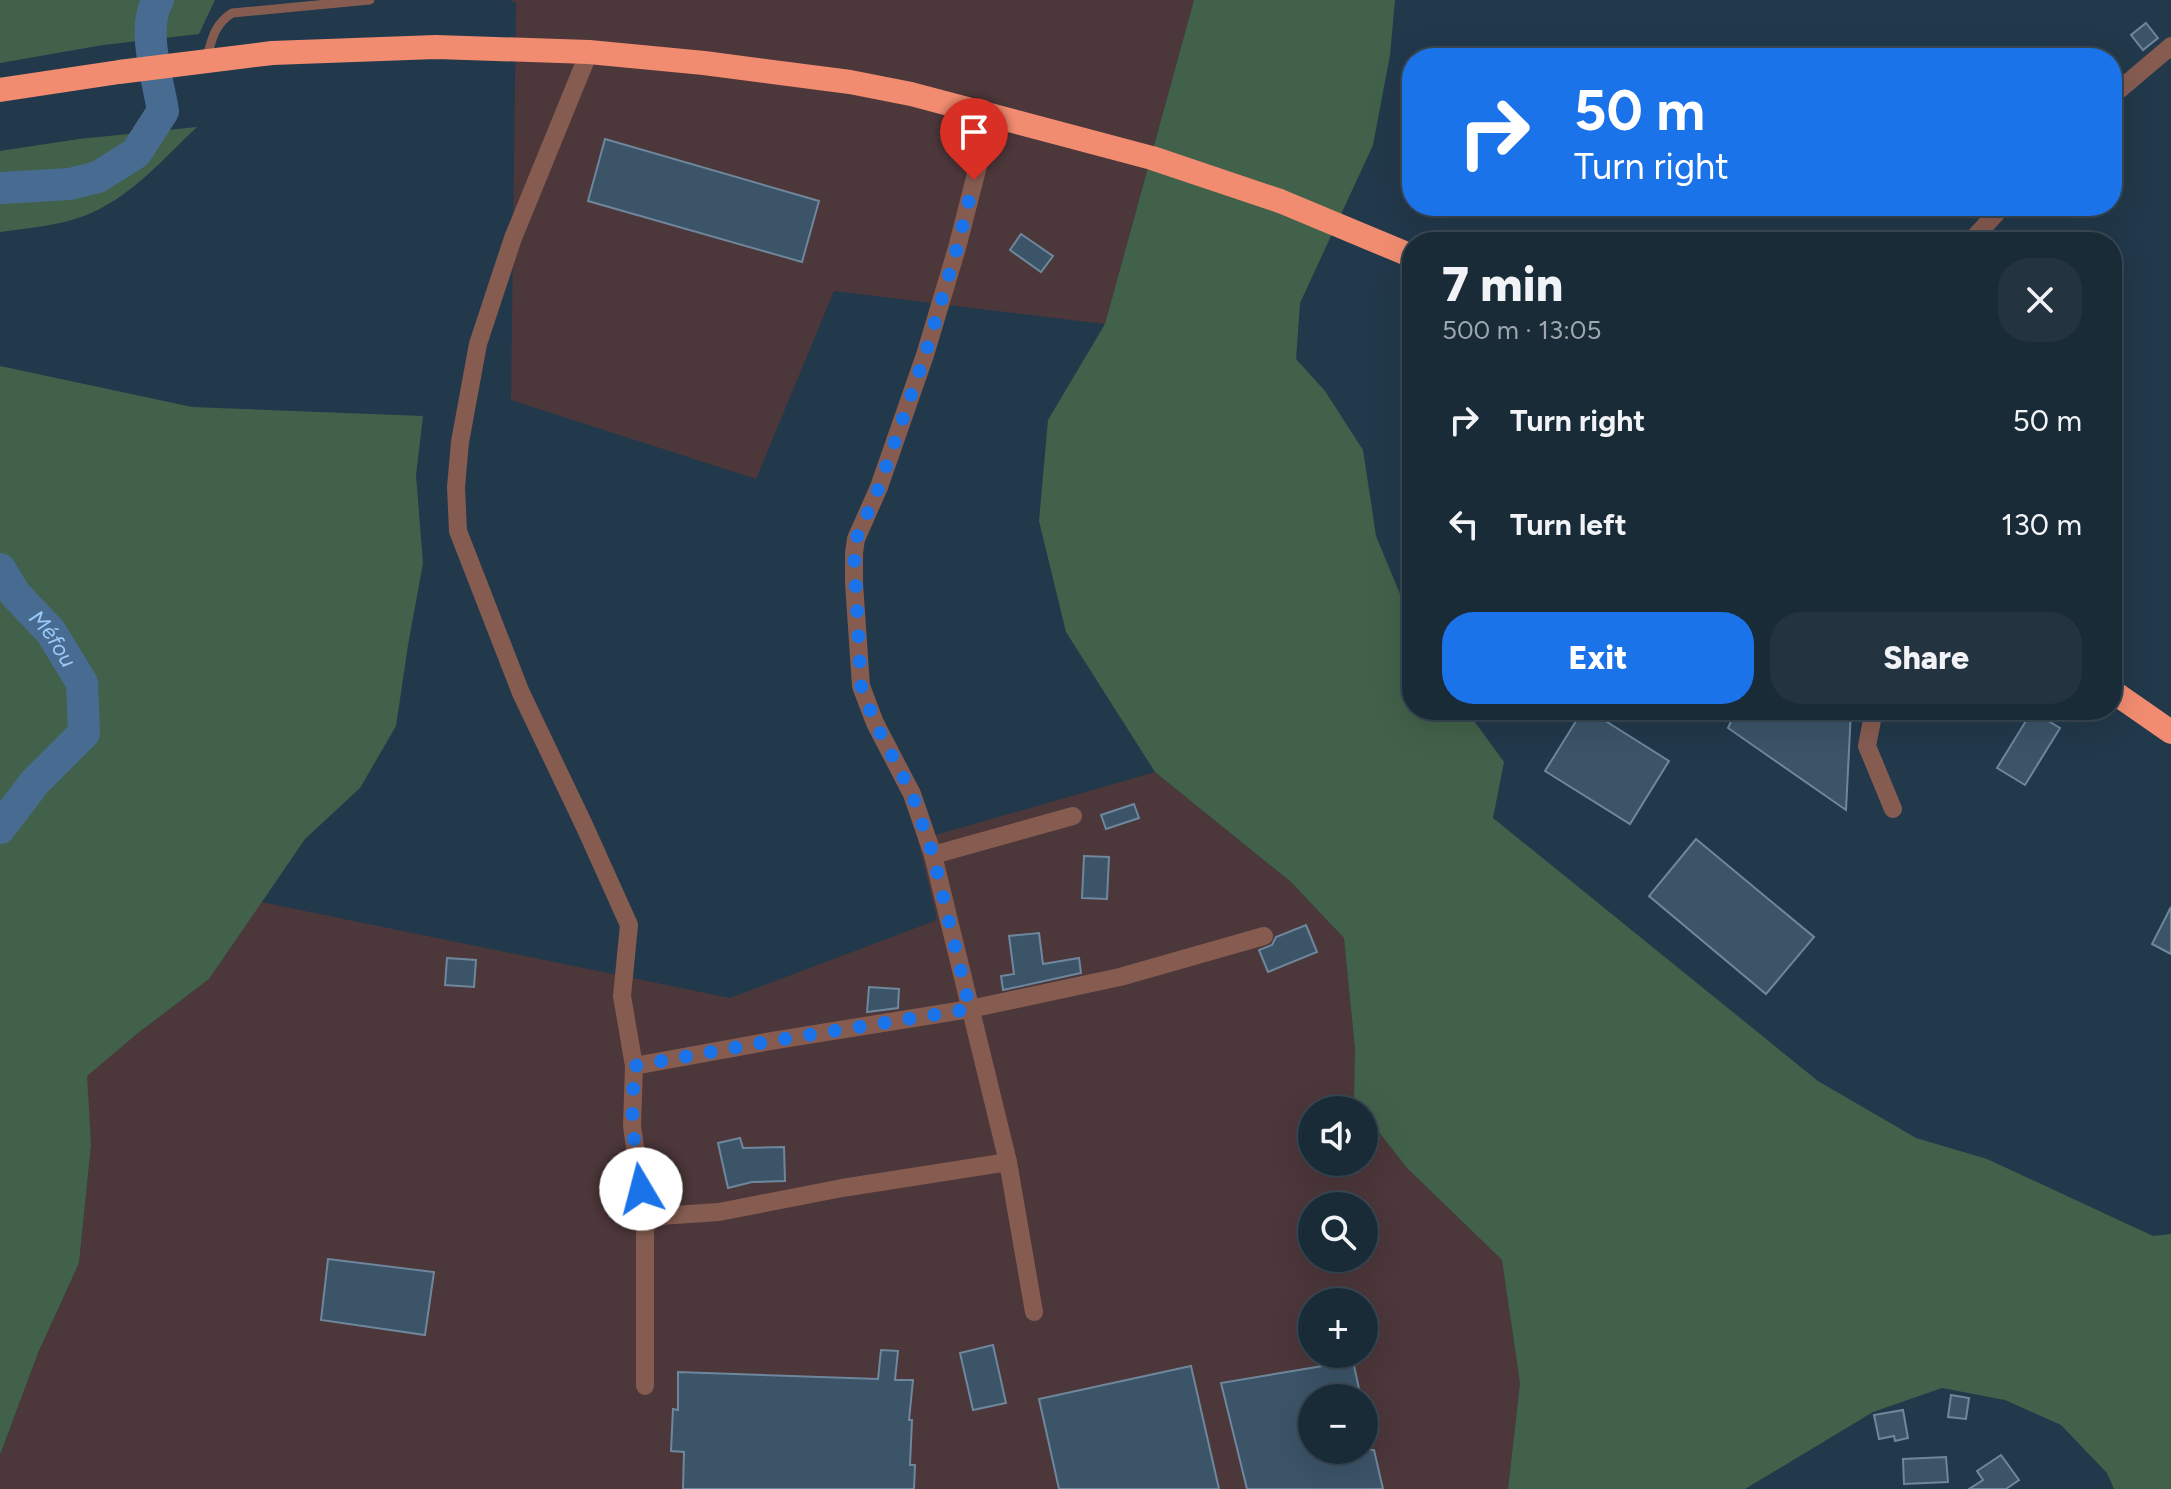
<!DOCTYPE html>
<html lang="en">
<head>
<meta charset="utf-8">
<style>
	body { margin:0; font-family:Figtree,sans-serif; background:#233340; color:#f1f3f6; height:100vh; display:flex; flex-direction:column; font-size:30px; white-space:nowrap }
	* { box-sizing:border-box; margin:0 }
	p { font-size:26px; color:#9fa7ae }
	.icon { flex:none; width:44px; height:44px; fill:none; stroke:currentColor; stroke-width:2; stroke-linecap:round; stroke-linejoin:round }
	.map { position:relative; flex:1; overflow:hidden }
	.panel { position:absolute; left:1402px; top:232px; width:720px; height:488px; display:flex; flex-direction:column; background:#1a2b38; border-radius:32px; box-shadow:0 8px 32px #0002,0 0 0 2px #384753 }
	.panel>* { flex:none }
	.guide { position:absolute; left:1402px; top:48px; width:720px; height:168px; border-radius:32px; box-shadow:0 8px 32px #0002,0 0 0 2px #384753; background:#1a73e8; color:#fff; overflow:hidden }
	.tools { position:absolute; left:1298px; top:1096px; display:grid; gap:16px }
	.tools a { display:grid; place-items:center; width:80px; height:80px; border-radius:50%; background:#1a2b38; box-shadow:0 8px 32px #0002,0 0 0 2px #384753; font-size:40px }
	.pin { position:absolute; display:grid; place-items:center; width:68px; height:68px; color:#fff; margin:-82px -34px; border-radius:50% 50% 50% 0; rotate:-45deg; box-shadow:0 0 8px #0007 }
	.pin .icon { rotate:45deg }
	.me { position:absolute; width:88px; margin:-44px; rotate:352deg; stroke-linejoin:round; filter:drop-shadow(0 0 6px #0008) }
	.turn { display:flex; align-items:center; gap:28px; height:168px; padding:0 40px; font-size:36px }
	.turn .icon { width:104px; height:104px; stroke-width:2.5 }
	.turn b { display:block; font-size:56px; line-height:68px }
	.round { display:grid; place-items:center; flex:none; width:84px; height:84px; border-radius:32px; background:#233340 }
	.overview { display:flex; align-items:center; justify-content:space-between; height:136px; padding:0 40px }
	h1 { font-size:48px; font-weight:800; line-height:60px }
	.button { display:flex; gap:16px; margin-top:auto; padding:16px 40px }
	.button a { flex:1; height:92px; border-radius:32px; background:#1a73e8; color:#fff; font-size:32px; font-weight:800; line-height:92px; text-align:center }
	.button a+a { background:#233340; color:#f1f3f6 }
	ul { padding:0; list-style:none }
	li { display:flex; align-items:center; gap:24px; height:104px; padding:0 40px }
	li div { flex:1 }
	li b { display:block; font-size:30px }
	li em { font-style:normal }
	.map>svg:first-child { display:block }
</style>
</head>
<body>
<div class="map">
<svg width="2171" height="1489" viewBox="0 0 2171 1489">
	<rect width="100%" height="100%" fill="#22394b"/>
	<g fill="#4c373a" fill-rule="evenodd">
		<path d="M509,0h685l-89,324 -271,-33 -78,188 -245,-79 5,-397z"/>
		<path d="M1155,772l136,110 53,56 11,111 -1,51 8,10h-50v52h52v-49l43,55 95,92 18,123 -12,106h-1508v-34l38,-102 41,-90 12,-118 -5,-69 52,-43 71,-54 52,-77 469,96 207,-78 -19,-80zM1312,1206h52v52h-52zM1312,1302h52v52h-52zM1312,1398h52v52h-52z"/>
	</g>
	<g fill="#42614a">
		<path d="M0,0h215l-16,34 -96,11 -103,18z"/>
		<path d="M1194,0h201l-5,55 -17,90 -73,158 -4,56 29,32 38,59 13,86 36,87v87h54l38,52 -11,56 325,263 98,57 71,21 166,77 18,-2v255h-57l-7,-16 -46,-48 -56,-25 -63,-12 -69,24 -128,77h-237l12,-106 -18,-123 -95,-92 -43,-55v-3l-10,-10 1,-51 -11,-111 -53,-56 -136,-110 -89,-140 -27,-111 9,-101 57,-96z"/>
		<path d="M197,127c-32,30 -64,68 -106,86 -26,12 -62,15 -91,19v-81l79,-12z"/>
		<path d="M0,366l192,41 231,9 -7,59 7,88 -15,82 -12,81 -36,62 -55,51 -96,140 -71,54 -51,43 4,69 -12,118 -41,90 -38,102z"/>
	</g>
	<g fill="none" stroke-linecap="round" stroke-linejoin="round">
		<g stroke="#486c91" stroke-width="32">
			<path d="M0,188l70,-4 28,-7 38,-24 27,-42c-5,-31 -22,-84 -5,-111"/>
			<path id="s1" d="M0,569l15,25 36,38 31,51 2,50 -49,49 -35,46"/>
		</g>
	</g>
	<g fill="#3c5468" stroke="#6e879c" stroke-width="2">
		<path d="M2146,23l12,15 -15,12 -12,-15z"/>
		<path d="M605,139l214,62 -17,61 -214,-61z"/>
		<path d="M1021,234l32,22 -12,16 -31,-22z"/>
		<path d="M1583,710h5l81,51 -39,63 -85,-53z"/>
		<path d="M1736,710h115l-5,100 -118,-82z"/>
		<path d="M2032,711l28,17 -35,57 -28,-17z"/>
		<path d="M1134,804l5,14 -33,11 -5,-14z"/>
		<path d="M1696,839l118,98 -48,57 -117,-98z"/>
		<path d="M1084,856l25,1 -2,42 -25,-1z"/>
		<path d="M2171,907v47l-19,-10z"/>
		<path d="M1306,925l11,27 -49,20 -9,-22 13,-5 4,-8z"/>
		<path d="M1039,933l4,31 36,-6 2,15 -78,17 -2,-14 13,-2 -5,-38z"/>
		<path d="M447,958l29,2 -2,27 -29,-2z"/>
		<path d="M869,987l30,2 -1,19 -31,4z"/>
		<path d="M740,1138l3,10 41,-1 1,34 -33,1 -24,6 -10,-45z"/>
		<path d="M328,1259l106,13 -9,63 -104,-15z"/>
		<path d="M993,1345l13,58 -33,7 -13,-57z"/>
		<path d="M881,1350l17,1 -3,29h18l-4,40h3l-2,45h5l-1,24h-231l1,-37 -13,-1 2,-42 5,1v-38l200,7z"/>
		<path d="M1353,1361l8,37h-49v52h62l9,39h-136l-26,-106z"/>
		<path d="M1191,1366l28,123h-160l-20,-90z"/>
		<path d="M1951,1395l18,3 -3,21 -18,-2z"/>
		<path d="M1903,1410l5,28 -13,3 -1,-5 -15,3 -5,-24z"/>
		<path d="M2001,1455l18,25 -13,9h-37l14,-9 -6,-9z"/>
		<path d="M1946,1457l2,25 -44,2 -1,-25z"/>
	</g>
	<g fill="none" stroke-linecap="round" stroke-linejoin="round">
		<path stroke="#865c51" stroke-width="9" d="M207,57c5,-19 8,-33 25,-44l138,-13"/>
		<g stroke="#865c51" stroke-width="18">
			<path d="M589,52l-76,186 -35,106 -18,98 -4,45 2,44 63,162 63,132 45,100 -7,71 12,70 -2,60 13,91v169"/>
			<path d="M2112,96l59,-50"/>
			<path d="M991,115l-34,133 -32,107 -46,132 -23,52 -2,14v30l7,103 14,37 37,71 21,61 75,307 26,150"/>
			<path d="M1970,242l33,-36"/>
			<path d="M1874,710l-7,36 26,63"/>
			<path d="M933,855l140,-39"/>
			<path d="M634,1066l137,-25 199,-32 150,-32 144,-41"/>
			<path d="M645,1217l74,-5 123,-24 166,-26"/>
		</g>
		<g stroke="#f28c70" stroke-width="24">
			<path d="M0,90l119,-18 153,-19 164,-6 153,5 115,11 146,19 61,12 241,64 128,43 132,55"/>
			<path d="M2112,691l59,41"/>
		</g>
	</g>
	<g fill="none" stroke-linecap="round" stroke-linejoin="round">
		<path stroke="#1a73e8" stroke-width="14" stroke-dasharray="0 25.2" d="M641,1189l-9,-63 2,-60 137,-25 199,-32 -37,-154 -21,-61 -37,-71 -14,-37 -7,-133 2,-14 23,-52 46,-132 32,-107 17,-68"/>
	</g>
	<g text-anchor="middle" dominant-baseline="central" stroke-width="6" stroke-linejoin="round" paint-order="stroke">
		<g font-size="22" font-style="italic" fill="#9cc9f8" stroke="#22394b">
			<text stroke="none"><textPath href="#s1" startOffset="88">Méfou</textPath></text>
		</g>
	</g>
</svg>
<div class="tools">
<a><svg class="icon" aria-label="sound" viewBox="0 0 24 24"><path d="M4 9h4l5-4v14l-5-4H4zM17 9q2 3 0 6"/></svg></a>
<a><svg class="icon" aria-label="search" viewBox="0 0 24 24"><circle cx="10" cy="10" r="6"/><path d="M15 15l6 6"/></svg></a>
<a>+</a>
<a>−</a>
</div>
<div class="pin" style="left:974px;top:180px;background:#d93025"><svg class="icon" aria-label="arrive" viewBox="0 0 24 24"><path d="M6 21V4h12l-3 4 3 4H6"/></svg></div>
<svg class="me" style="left:641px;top:1189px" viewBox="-20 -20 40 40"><circle r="19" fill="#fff"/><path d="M0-13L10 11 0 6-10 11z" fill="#1a73e8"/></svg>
<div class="guide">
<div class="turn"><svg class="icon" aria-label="right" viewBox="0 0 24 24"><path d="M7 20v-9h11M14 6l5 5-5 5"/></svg><div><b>50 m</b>Turn right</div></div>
</div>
<section class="panel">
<div class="overview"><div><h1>7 min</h1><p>500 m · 13:05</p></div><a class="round"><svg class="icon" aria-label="close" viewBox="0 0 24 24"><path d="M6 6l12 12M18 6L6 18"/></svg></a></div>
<ul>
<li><svg class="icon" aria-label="right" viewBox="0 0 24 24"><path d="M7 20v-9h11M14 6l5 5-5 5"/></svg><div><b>Turn right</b></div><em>50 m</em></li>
<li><svg class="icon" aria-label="left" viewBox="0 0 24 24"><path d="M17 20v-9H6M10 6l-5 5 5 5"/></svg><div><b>Turn left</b></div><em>130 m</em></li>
</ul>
<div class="button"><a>Exit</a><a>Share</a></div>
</section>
</div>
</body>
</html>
